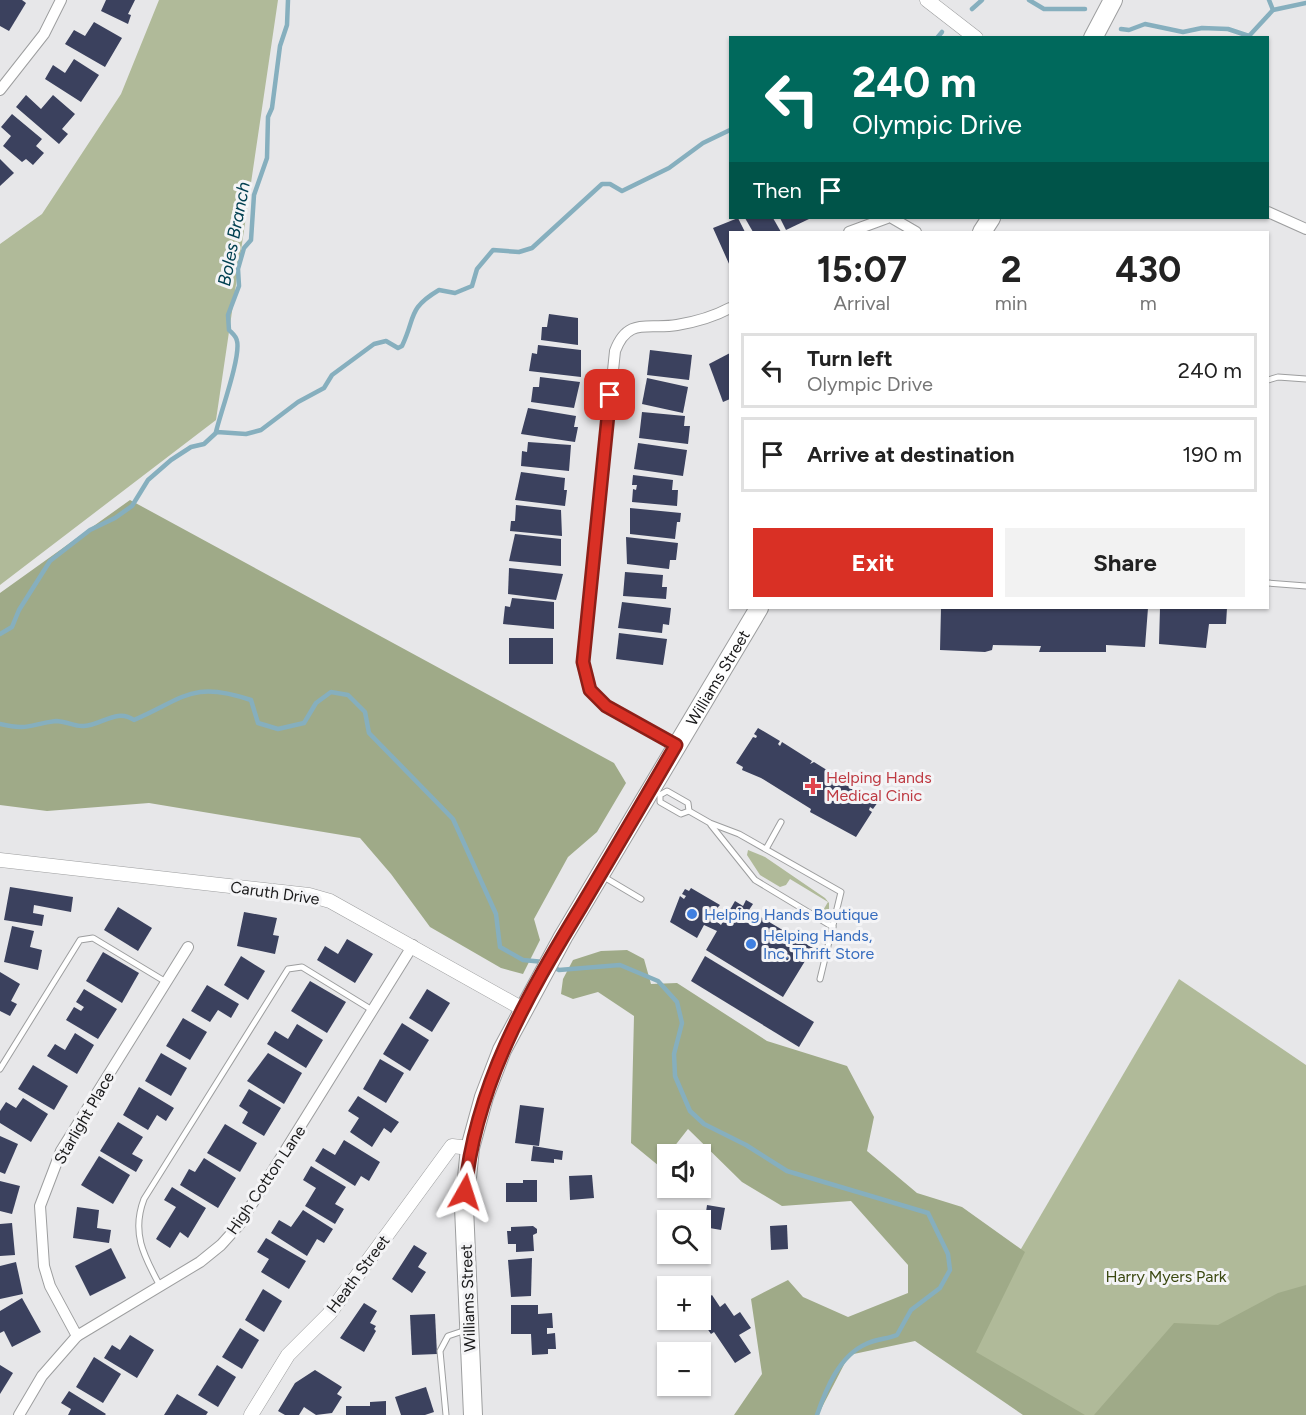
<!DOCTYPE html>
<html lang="en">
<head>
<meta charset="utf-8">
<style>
	body { margin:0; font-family:Figtree,sans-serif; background:#f2f2f2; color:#222; height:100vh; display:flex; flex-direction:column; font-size:22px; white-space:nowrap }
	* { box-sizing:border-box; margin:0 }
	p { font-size:20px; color:#767676 }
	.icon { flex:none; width:33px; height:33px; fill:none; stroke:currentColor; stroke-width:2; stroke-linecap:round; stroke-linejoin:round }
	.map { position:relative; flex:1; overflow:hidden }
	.panel { position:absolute; left:729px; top:231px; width:540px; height:378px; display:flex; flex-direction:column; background:#fff; border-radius:0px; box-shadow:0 2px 4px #0004 }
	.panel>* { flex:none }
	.hud { position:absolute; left:729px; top:36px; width:540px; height:183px; border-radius:0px; box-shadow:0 2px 4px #0004; background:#00695c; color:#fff; overflow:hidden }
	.controls { position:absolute; left:657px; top:1144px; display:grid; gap:12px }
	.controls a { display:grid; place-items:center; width:54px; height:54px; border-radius:0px; background:#fff; box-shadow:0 2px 4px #0004; font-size:30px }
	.pin { position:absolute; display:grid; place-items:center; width:51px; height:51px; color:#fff; margin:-26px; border-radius:12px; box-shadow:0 3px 9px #0006 }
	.me { position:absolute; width:66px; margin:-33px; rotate:6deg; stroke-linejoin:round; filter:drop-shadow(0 0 4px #0008) }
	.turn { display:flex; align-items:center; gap:21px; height:126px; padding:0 24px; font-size:27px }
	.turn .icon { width:78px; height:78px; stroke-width:2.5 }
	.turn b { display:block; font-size:42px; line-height:51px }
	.then { display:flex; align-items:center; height:57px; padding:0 24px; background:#0003; gap:12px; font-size:22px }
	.eta { display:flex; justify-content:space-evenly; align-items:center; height:102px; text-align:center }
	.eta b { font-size:36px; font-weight:700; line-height:42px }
	.button { display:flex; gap:12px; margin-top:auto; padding:12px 24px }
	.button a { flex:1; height:69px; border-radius:0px; background:#d93025; color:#fff; font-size:24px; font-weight:700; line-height:69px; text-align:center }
	.button a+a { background:#f2f2f2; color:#222 }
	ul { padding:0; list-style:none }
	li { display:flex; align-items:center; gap:18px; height:75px; margin:0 12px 9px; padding:0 12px; border:3px solid #e0e0e0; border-radius:0px }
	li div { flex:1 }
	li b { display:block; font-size:22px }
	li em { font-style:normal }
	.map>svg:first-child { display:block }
</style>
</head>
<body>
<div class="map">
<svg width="1306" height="1415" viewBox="0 0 1306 1415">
	<rect width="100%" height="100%" fill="#e7e7e9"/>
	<g fill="#b0ba99">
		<path d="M159,0h119l-62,420 -216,165v-341l42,-30 79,-120z"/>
		<path d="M748,850l17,7 60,41 4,5v12l-2,2 -5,-5 6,-10 -38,-23 -4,6 -6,2 -20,-12 -13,-20z"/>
		<path d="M1179,979l127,86v350h-259l-91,-55z"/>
	</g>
	<g fill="#9faa88">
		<path d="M130,500l484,263 12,20 -29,49 -29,25 -34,62 6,21 -17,34 -22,-6 -71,-41 -39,-53 -31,-36 -211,-35 -102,8 -47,-6v-212z"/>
		<path d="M627,950l17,9 7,25 26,-1 90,58 80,25 27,51 -7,34 50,42 45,14 63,45 -49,100 109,63h-62l-108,-74 -66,14 -31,60h-84l28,-41 -11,-75 37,-19 15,17 45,20 60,-24v-28l-57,-64 -69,5 -40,-24 -54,-53 -29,37 -28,-23 3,-127 -36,-24 -25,7 -12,-5 2,-15 10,-19 28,-9z"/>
		<path d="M1306,1285v130h-212l80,-92 44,2 60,-32z"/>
	</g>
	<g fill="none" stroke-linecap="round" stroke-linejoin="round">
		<g stroke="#86afbe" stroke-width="4.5">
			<path d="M1029,0l15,9h41"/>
			<path d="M1269,0l4,10"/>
			<path d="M972,9l10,-9"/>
			<path d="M1121,29l8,1 16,-6 38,8 19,-4 26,1 21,7 24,-26 33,-7"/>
			<path d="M937,38l5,-6"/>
			<path d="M216,432c4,-18 25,-75 21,-91 -1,-5 -4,-7 -8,-11l-1,-15 11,-29 -1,-17 6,-21 7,-8 3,-45 13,-37 1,-41 4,-9 8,-62 7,-21 1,-25"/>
			<path d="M0,634l12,-7 7,-17 31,-49 40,-31 25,-12 17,-12 16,-26 23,-20 20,-13 13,-3 13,-12 29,2 15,-4 37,-28 26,-14 8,-13 42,-31 12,-3 12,7 4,-2c14,-29 5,-37 37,-56l16,3 17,-7 5,-17 16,-19 26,2 13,-4 70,-64h8l12,7 47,-23 34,-25 27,-13"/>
			<path d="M0,724c29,7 30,0 56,-3 10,0 19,6 28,5 18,-1 33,-18 50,-6 51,-22 58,-40 117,-20l7,23 20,6 26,-6 12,-20 15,-11 17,3 17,17 4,21 84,86 43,95 4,33 23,13 21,2"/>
			<path d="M551,966l8,4 61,-5 38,16 19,21 5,21 -8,31 1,22 15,35 14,13 42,21 41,26 141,42 20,41 2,16 -10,18 -29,22 -14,25c-10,4 -21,4 -31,9 -27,12 -40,45 -49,71"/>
		</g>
	</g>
	<g fill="#3b415e">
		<path d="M0,0h22l4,3 -17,28 -9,-5z"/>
		<path d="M106,0h29l-7,14 3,1 -3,9 -27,-13z"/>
		<path d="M94,22l28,16 -17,29 -40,-23 9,-14 11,6z"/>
		<path d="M74,59l25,16 -18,27 -36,-23 8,-14 12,8z"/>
		<path d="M26,95l15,14 12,-14 22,19 -13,15 6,5 -9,10 -43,-37z"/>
		<path d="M12,114l30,25 -6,7 8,7 -11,12 -7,-6 -4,3 -19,-16 8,-10 -10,-9z"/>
		<path d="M0,159l14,14 -14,13z"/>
		<path d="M738,218l7,14h-15v34l-17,-38z"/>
		<path d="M745,218h28l8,14h-28z"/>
		<path d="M780,218h28l1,1 -23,11z"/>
		<path d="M549,314l29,4v27l-37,-5 1,-13h5z"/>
		<path d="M538,345l43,5v27l-52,-6 3,-18 5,1z"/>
		<path d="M650,350l42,5 -3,25 -42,-5z"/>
		<path d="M730,353v46l-7,3 -14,-38z"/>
		<path d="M540,377l40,5 -6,26 -43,-6 2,-15h6z"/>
		<path d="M647,378l41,9 -5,26 -41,-9z"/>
		<path d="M528,408l48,8 -2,11h4l-3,15 -54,-8z"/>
		<path d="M642,412l43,4 -1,10h6l-2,18 -49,-6z"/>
		<path d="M528,442l43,3 -2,26 -48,-5 1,-15 5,1z"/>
		<path d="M638,443l49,7 -4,26 -49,-7z"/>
		<path d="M521,472l44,6 -1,12h3l-2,16 -50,-6z"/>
		<path d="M633,475l40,5 -1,10h6l-1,16 -45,-4 1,-13 3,1 1,-5h-5z"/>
		<path d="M516,505l45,5 1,26 -52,-5 1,-10h4z"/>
		<path d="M630,508l51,5 -1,9h-3l-2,17 -45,-5z"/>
		<path d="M515,534l46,5v27l-52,-5z"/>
		<path d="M626,537l52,6 -2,17h-6l-1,9 -42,-5z"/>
		<path d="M509,568l54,6 -7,26 -48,-6z"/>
		<path d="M625,572l38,3 -1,12h5l-1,12 -43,-3z"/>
		<path d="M512,598l42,4v27l-51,-5 2,-18 5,1z"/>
		<path d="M622,602l49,6 -2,17 -6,-1 -1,9 -44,-5z"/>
		<path d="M941,608h207l-3,39 -39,-2v7h-67l2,-6 -48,-1 -1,5 -7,2 -45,-2z"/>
		<path d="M1160,608h67l-1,16h-17l-3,24 -47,-4z"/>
		<path d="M619,633l48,6 -4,26 -47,-6z"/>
		<rect x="509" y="638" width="44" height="26"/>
		<path d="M758,728l22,13 -2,3 2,2 2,-4 30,19 -2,3 4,-2 64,40 -5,7 -3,-2 -1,3 3,2 -16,25 -46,-25 1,-3 -50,-31 -19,-8 1,-3 -7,-4 17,-26 3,1 1,-2 -3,-2z"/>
		<path d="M10,887l63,10 -2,15 -37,-7 -1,8 11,2 -2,11 -38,-6z"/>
		<path d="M691,888l29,17 -10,11 11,9 14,-24 8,5 3,-6 7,4 -4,6 64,38 -30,49 -77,-47 11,-19 -13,-6 -7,13 -27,-16 10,-26 4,3 2,-3 -4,-2 3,-5 4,2z"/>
		<path d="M118,907l34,21 -14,23 -34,-21z"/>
		<path d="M244,912l33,6 -4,17 6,1 -4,18 -38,-8z"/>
		<path d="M12,926l22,5 -4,16 12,3 -4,20 -34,-8z"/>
		<path d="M347,939l26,15 -18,29 -38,-23 8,-14 13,8z"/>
		<path d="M103,952l36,21 -17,30 -36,-22z"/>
		<path d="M241,956l24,15 -17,29 -24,-15z"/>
		<path d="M705,956l109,66 -15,25 -108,-66z"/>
		<path d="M0,972l20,12 -9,17 6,3 -7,12 -10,-5z"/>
		<path d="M310,981l36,21 -19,31 -36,-22z"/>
		<path d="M207,985l32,19 -8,14 -13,-8 -8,12 -19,-11z"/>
		<path d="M84,989l33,20 -19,30 -32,-19 8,-13 7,4 3,-4 -8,-5z"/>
		<path d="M427,989l23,14 -18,29 -23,-14z"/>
		<path d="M183,1018l24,14 -17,28 -24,-14z"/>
		<path d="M402,1023l27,17 -19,31 -27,-17z"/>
		<path d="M297,1024l26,16 -17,28 -39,-24 8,-13 13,8z"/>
		<path d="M75,1033l19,12 -17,29 -30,-18 8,-12 10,6z"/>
		<path d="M161,1053l26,15 -16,28 -26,-15z"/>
		<path d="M268,1053l34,20 -18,31 -37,-23z"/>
		<path d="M380,1059l24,14 -18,30 -23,-14z"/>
		<path d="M33,1065l35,21 -14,24 -36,-21z"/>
		<path d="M139,1087l35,21 -8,13 -9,-6 -9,15 -25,-15z"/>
		<path d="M249,1089l32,19 -17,28 -22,-13 6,-11 -9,-6z"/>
		<path d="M358,1096l41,26 -8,11 -7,-5 -12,19 -22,-15 9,-14 -11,-7z"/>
		<path d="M23,1098l25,16 -17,28 -31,-19v-12l6,-9 10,6z"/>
		<path d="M520,1105l24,3 -5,38 -24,-3z"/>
		<path d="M118,1122l25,15 -11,17 11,6 -7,12 -36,-21z"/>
		<path d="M225,1124l32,19 -17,29 -33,-19z"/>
		<path d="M0,1136l18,8 -13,30 -5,-2z"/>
		<path d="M344,1140l36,22 -11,19 -8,-5 -6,10 -40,-25 8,-13 12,7z"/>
		<path d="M533,1146l30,5 -1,9 -8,-1v4l-23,-2z"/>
		<path d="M99,1156l31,19 -17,29 -32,-19z"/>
		<path d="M204,1158l32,20 -18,30 -38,-23 9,-16 6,3z"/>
		<path d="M311,1166l35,21 -11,17 9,5 -9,15 -30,-18 11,-18 -13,-8z"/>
		<path d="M592,1175l2,23 -24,2 -1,-24z"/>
		<path d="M523,1180h14v22h-31v-19h17z"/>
		<path d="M0,1181l20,5 -8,28 -12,-3z"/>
		<path d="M172,1187l34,21 -18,30 -8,-6 -10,16 -14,-9 20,-32 -12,-7z"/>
		<path d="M707,1205l18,3 -4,22 -17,-3z"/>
		<path d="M77,1207l22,3 -2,18 14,2 -2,13 -36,-5z"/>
		<path d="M303,1210l30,19 -9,14 -7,-4 -10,17 -36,-23 8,-13 12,7z"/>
		<path d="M12,1223l3,32 -15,1v-32z"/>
		<path d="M787,1225l1,24 -17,1 -1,-24z"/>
		<path d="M533,1226l4,3v4l-4,2 1,16 -18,1v-8h-8l-1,-13h4v-4z"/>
		<path d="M266,1238l40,23 -17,28 -28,-17 8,-13 -12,-7z"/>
		<path d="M414,1245l13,8 -9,14 8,5 -14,21 -20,-14z"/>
		<path d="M111,1248l15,30 -36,18 -15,-30z"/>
		<path d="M532,1258l-1,38 -20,1 -3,-37z"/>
		<path d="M16,1262l7,32 -23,5v-33z"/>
		<path d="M263,1289l19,12 -18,31 -19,-12z"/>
		<path d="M712,1295l8,12 5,-4 9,13 6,-4 11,16 -12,7 12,18 -16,10 -21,-31 -3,2 -9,-13 -5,4 -4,-5h7v-17z"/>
		<path d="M22,1298l19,34 -29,15 -8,-16 -4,2v-22z"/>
		<path d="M364,1303l13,8 -7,12 6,3 -2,3 2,2 -12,21 -24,-14z"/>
		<path d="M511,1305h27v9l14,-1 1,15h-6v6l8,-1 1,16h-8v5l-16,1 -1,-21h-20z"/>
		<path d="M435,1314l2,40 -25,1 -2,-40z"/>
		<path d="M240,1328l19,12 -17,29 -20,-12z"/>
		<path d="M130,1335l24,15 -17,28 -33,-20 8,-13 8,5z"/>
		<path d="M94,1357l27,17 -18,29 -27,-16z"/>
		<path d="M0,1365l13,8 -13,21z"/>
		<path d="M217,1365l19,12 -18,30 -20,-12z"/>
		<path d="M315,1370l27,17 -5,7 5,3 -10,16 -16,2 -12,-8 -5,8h-14l-7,-4 17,-28z"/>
		<path d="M426,1387l8,25 -9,3h-24l-6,-18z"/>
		<path d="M69,1391l37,23 -1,1h-37l3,-6 -10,-6z"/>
		<path d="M177,1394l31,18 -2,3h-42z"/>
		<path d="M386,1401v14h-40v-9h24v-4z"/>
	</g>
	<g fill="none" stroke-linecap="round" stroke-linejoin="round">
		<g stroke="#9d9e9f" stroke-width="7">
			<g id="service">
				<path d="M1268,380l10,-3 28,2"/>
				<path d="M1268,583l38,3"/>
				<path d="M655,791l5,4v7l21,12 8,-3 -1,-8 -21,-12 -7,4"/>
				<path d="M689,811l21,12 29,11 102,58 -21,87"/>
				<path d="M711,825l44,55 78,47"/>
				<path d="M766,849l15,-27"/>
				<path d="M604,877l37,22"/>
				<path d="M0,1069l80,-129 13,-2 73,44"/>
				<path d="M160,1286c-16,-30 -29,-53 -16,-87l144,-230 14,-2 70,43"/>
				<path d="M446,1415l-6,-64 8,-15 18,-6"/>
			</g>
		</g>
		<g stroke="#9d9e9f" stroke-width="12">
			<g id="minor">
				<path d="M0,90l44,-56 17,-34"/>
				<path d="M1268,212l38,17"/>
				<path d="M892,218l24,14"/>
				<path d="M849,232l38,-14"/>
				<path d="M676,745l-70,-39 -16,-16 -7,-28 32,-311c13,-35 34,-21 62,-26 18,-3 38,-9 53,-17"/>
				<path d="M77,1336l-27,-50 -6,-20 -4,-60 21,-55 127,-204"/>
				<path d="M19,1415l23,-39 35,-40 123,-74 21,-17 18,-20 174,-280"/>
			</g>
		</g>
		<g stroke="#9d9e9f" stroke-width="15">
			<g id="tertiary">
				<path d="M927,0l49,38"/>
				<path d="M0,860l309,35 21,6 193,108"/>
				<path d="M251,1415l37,-60 41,-41 123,-168 18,2"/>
			</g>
		</g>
		<g stroke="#9d9e9f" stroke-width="20">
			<g id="primary">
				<path d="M1093,38l20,-38"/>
				<path d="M982,232l9,-14"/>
				<path id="s1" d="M473,1415l-9,-208 6,-59 14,-51 18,-47 61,-113 196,-329"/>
			</g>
		</g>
		<use href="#service" stroke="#fff" stroke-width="5"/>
		<use href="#minor" stroke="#fff" stroke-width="10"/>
		<use href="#tertiary" stroke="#fff" stroke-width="14"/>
		<use href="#primary" stroke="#fff" stroke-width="18"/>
	</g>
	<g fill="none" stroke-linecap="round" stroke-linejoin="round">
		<g stroke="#8d1f18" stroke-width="15">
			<path id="route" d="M465,1192c10,-106 62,-196 116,-285 32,-54 64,-108 95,-162l-70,-39 -16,-16 -7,-28 27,-267"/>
		</g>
		<use href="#route" stroke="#d93025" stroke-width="10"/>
	</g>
	<path fill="#e0444e" stroke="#f4f4f6" stroke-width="2" d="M810 777h6v6h6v6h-6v6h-6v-6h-6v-6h6z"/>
	<g fill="#3f7fe0" stroke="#f4f4f6" stroke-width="2">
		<circle cx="692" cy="914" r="6"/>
		<circle cx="751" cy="944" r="6"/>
	</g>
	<g text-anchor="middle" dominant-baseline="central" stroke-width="6" stroke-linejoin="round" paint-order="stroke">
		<g font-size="16" fill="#1a1a1b" stroke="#f4f4f6">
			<text stroke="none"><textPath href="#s1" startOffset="801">Williams Street</textPath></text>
			<text transform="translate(275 893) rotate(8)">Caruth Drive</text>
			<text transform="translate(84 1118) rotate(-60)">Starlight Place</text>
			<text transform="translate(266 1180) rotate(-56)">High Cotton Lane</text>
			<text transform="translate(358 1274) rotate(-53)">Heath Street</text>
			<text transform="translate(468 1298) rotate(-92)">Williams Street</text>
		</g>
		<g font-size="16" fill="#be3a42" stroke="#f4f4f6" text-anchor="start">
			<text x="826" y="777">Helping Hands<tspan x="826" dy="18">Medical Cinic</tspan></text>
		</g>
		<g font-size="16" fill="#366cbe" stroke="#f4f4f6" text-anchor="start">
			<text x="704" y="914">Helping Hands Boutique</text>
			<text x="763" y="935">Helping Hands,<tspan x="763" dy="18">Inc. Thrift Store</tspan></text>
		</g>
		<g font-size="16" fill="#3a4810" stroke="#f4f4f6">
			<text x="1166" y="1276">Harry Myers Park</text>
		</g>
		<g font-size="18" font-style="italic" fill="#014051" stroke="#f4f4f6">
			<text transform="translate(234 234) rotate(-79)">Boles Branch</text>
		</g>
	</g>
</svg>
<div class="controls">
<a><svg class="icon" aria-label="sound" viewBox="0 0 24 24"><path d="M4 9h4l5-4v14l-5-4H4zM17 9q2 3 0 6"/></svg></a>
<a><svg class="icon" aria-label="search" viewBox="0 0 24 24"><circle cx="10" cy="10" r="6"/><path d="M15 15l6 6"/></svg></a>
<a>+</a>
<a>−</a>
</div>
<div class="pin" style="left:610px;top:395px;background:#d93025"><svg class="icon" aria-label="arrive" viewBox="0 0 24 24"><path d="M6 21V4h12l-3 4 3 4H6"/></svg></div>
<svg class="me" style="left:465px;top:1192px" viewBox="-20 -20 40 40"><path d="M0-17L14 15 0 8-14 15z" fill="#d93025" stroke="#fff" stroke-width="4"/></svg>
<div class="hud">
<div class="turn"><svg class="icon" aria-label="left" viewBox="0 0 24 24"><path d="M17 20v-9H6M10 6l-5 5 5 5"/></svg><div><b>240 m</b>Olympic Drive</div></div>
<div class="then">Then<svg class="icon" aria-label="arrive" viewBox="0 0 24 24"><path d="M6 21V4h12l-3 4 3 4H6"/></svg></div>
</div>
<section class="panel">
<div class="eta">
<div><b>15:07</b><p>Arrival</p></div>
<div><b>2</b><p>min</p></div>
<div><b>430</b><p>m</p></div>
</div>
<ul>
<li><svg class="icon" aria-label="left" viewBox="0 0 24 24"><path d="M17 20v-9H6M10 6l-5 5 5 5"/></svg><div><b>Turn left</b><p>Olympic Drive</p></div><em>240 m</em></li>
<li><svg class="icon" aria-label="arrive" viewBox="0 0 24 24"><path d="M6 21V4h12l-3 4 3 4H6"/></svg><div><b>Arrive at destination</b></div><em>190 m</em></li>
</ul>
<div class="button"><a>Exit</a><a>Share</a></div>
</section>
</div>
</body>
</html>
